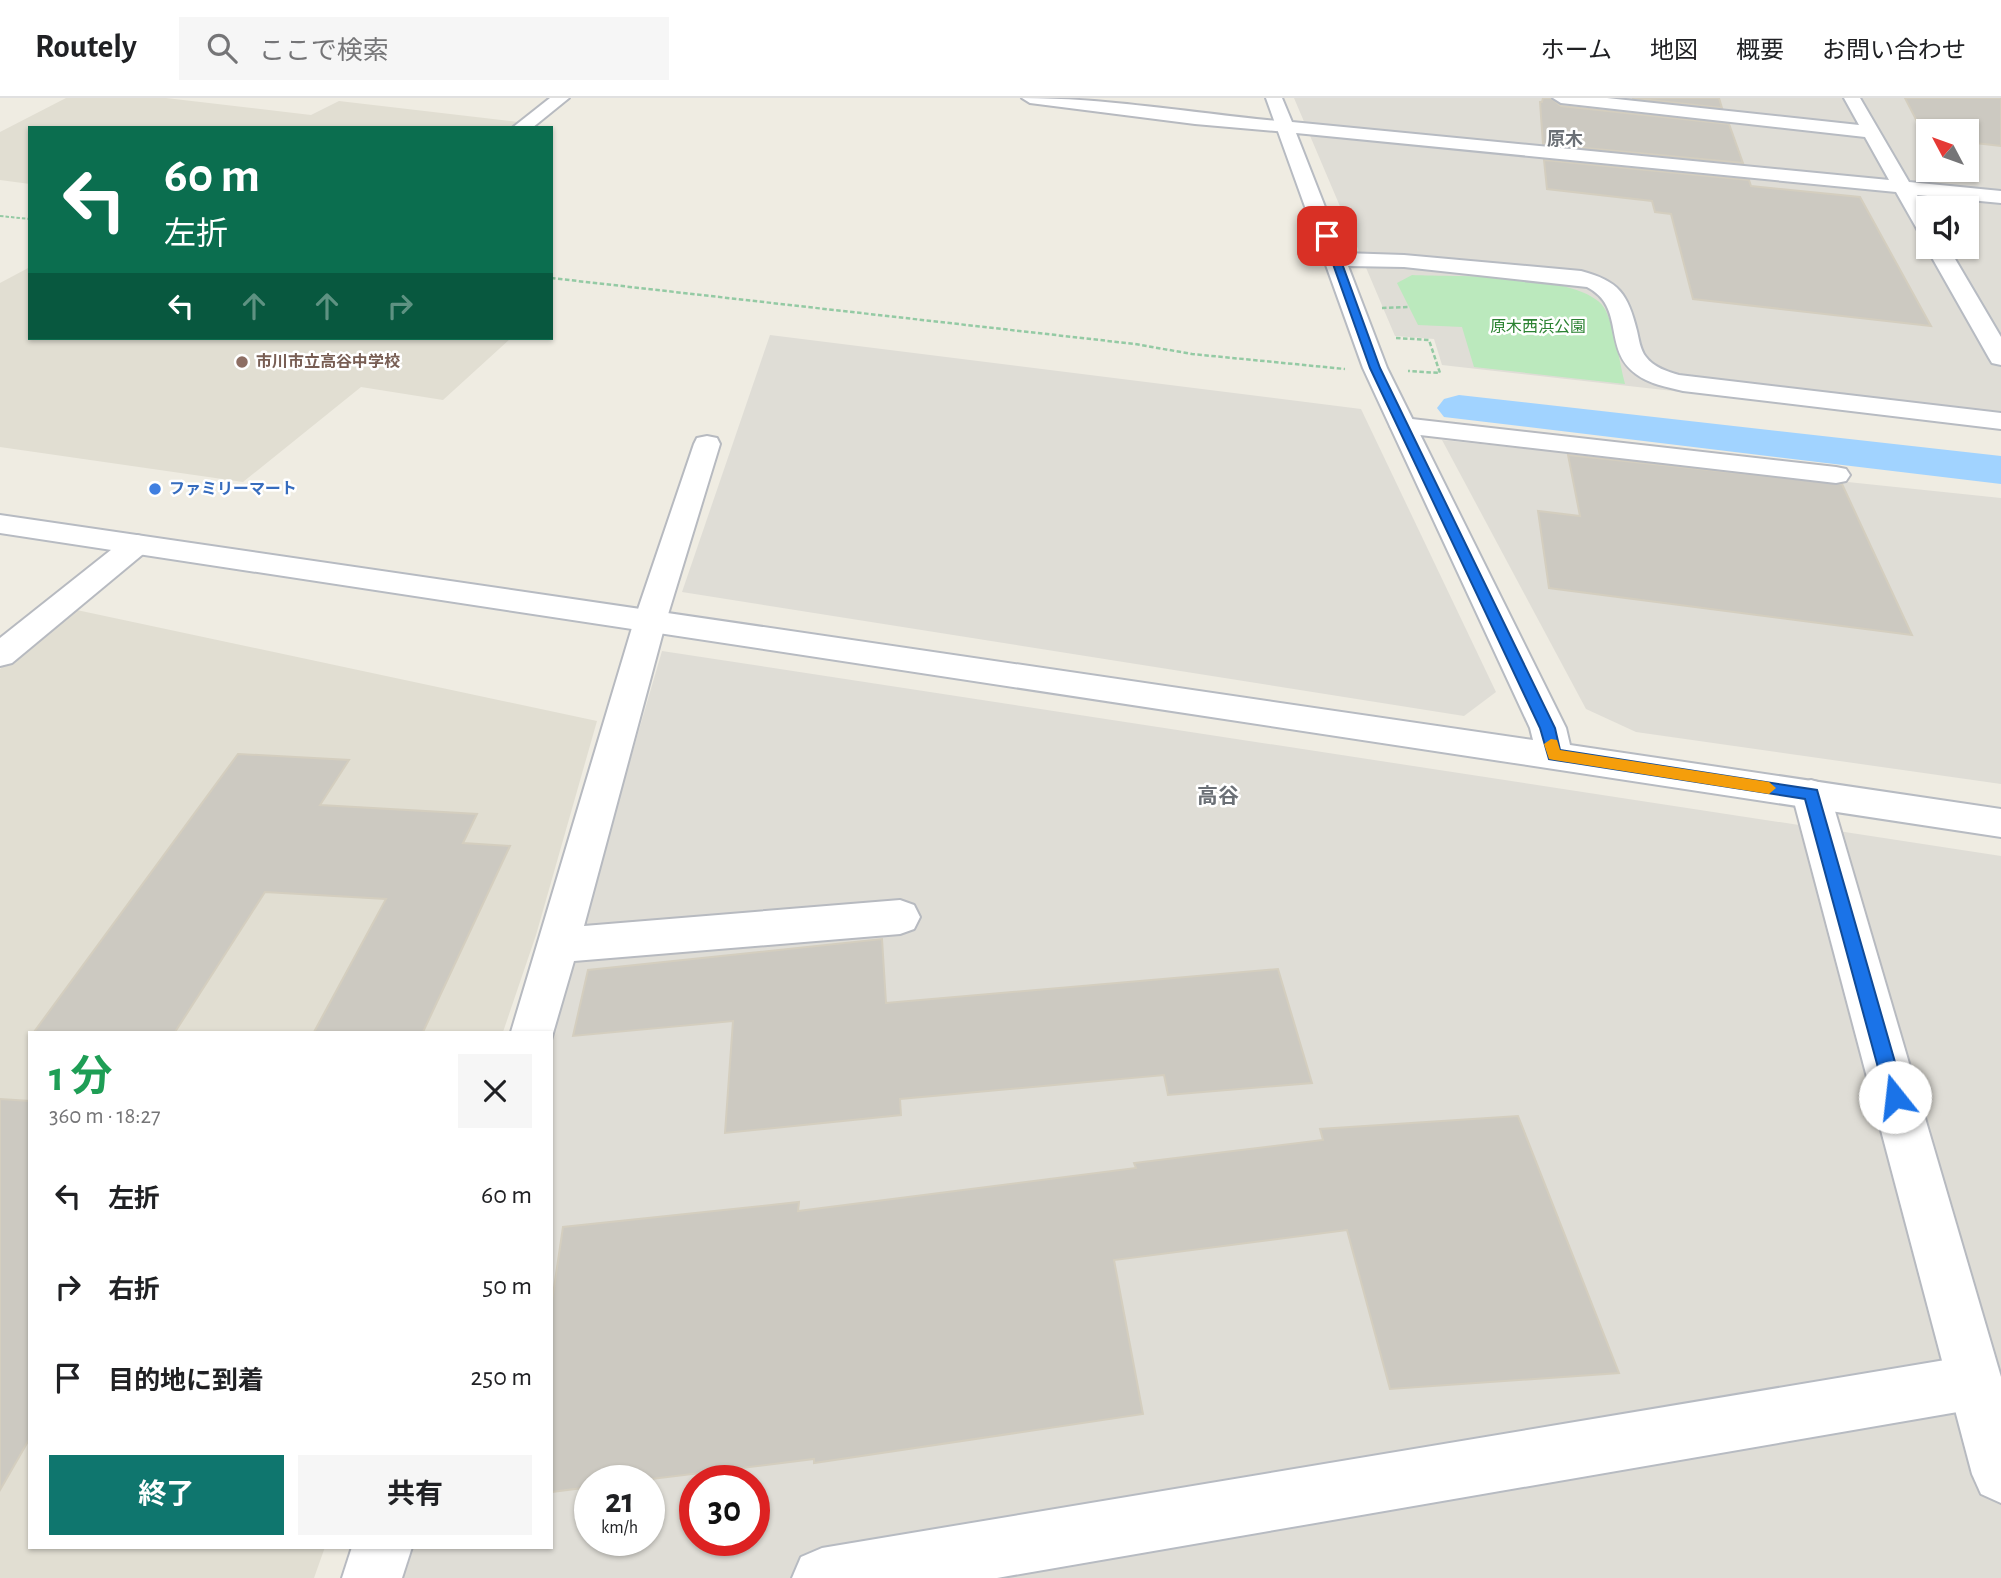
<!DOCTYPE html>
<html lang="ja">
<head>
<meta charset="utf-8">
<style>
	body { margin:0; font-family:"Alegreya Sans","Noto Sans JP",sans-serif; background:#f6f6f6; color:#202124; height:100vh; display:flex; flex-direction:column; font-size:26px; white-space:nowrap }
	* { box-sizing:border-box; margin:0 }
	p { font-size:23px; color:#757577 }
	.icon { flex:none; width:38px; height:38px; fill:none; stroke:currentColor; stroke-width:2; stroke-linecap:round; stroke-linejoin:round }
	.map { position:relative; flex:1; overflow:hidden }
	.panel { position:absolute; left:28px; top:933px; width:525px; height:518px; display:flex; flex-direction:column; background:#fff; border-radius:0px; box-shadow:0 2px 5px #0004 }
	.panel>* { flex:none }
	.guide { position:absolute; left:28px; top:28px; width:525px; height:214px; border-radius:0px; box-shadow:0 2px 5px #0004; background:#0b6e4f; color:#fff; overflow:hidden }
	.needle { width:46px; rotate:311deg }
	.tools { position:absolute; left:1916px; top:21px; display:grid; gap:14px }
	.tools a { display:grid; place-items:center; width:63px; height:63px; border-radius:0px; background:#fff; box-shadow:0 2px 5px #0004; font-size:35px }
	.speed { position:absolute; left:574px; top:1367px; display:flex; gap:14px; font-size:35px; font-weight:700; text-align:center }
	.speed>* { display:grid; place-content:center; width:91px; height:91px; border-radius:50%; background:#fff; box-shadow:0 2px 5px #0004; line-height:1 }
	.speed small { font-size:18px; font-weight:400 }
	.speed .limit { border:10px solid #d22; background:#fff; color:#111 }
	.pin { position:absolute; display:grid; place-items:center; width:60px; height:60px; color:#fff; margin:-30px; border-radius:14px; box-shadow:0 4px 10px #0006 }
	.me { position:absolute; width:77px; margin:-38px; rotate:344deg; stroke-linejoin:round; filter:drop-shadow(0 0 5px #0008) }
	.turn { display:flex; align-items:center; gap:24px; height:147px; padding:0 21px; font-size:32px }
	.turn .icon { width:91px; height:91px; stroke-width:2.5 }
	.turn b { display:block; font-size:49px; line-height:60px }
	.lanes { display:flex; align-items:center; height:66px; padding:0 21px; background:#0003; justify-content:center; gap:35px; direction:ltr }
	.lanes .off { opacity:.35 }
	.round { display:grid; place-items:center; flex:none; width:74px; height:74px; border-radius:0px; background:#f6f6f6 }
	.head { display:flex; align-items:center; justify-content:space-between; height:119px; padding:0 21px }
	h1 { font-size:42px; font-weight:700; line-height:52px; color:#1e9e55 }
	.action { display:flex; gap:14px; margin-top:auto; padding:14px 21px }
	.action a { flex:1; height:80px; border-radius:0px; background:#0f766e; color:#fff; font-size:28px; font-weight:700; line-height:80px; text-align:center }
	.action a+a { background:#f6f6f6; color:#202124 }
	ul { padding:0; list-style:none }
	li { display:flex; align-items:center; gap:21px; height:91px; padding:0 21px }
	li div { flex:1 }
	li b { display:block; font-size:26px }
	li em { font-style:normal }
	header { display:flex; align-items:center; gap:42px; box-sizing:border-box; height:98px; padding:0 35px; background:#fff; border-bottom:2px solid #e0e0e0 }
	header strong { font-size:33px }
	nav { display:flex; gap:38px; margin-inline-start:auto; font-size:24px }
	.search { width:490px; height:63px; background:#f6f6f6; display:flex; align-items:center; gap:18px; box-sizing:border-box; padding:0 24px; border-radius:0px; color:#757577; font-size:26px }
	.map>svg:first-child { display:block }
</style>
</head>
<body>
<header>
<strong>Routely</strong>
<div class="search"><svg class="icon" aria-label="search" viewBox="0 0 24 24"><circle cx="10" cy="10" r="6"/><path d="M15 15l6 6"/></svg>ここで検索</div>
<nav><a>ホーム</a><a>地図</a><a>概要</a><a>お問い合わせ</a></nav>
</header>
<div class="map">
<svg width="2001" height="1480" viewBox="0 0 2001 1480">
	<rect width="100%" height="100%" fill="#efece2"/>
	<g fill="#dfddd6" fill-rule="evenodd">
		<path d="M1294,0h707v330l-559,-63 -8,-26 -39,-3zM1928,33h39v39h-39zM1928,110h39v39h-39z"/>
		<path d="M770,237l591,74 135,283 -32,24 -782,-124z"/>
		<path d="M1442,342l559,58v286l-365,-52 -50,-23z"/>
		<path d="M662,553l1339,205v722h-1610l9,-31h151v-515zM590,1382h59v60h-59zM695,1382h59v60h-59z"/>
	</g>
	<g fill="#e1ded2">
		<path d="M66,0h100l145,17 28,-14 180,21 -8,6h-481v56l-30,-4v-48z"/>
		<path d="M30,169v71h481l-68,62 -82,-13 -118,95 -243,-35v-164z"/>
		<path d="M72,511l525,112 -61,214 -33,97h-473v515h295l-11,31h-314v-909z"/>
	</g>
	<path fill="#bbe9bd" d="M1412,177c40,2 177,-3 194,36 10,22 13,50 19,73l-151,-17 -12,-40 -44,-2 -21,-42z"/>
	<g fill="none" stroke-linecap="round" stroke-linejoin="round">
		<path fill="#a1d3ff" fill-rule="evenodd" d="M1459,297l542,61v28l-557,-67 -7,-9 7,-9z"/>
	</g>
	<g fill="#ccc9c1" stroke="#d4cebf" stroke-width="2">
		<path d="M1543,0h8l10,8 168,18 14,39 -200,-19 -3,-42h2z"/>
		<path d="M1632,0h87l3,10z"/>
		<path d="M1905,0h96v48l-34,-4v-11h-39v7l-3,-1z"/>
		<path d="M1544,62l205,20 2,6 109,11 71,129 -238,-27 -22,-85 -16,-2 -3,-11 -105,-12z"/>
		<path d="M1568,357l274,29 70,151 -363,-47 -11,-77 42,5z"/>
		<path d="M238,656l111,6 -29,45 157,9 -14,29 47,3 -87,186h-109l72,-133 -121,-7 -90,140h-141z"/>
		<path d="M882,841l4,64 392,-34 34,114 -144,12 -4,-20 -264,24 1,16 -176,18 8,-112 -160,15 15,-66z"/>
		<path d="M0,1001l30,2v337l-30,52z"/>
		<path d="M1518,1018l101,257 -229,16 -43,-159 -233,30 29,154 -329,49v-4l-171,21h-53v7l-39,5v-184l12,-81 236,-25 -1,9 338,-43 -2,-5 189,-23 -3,-11z"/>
	</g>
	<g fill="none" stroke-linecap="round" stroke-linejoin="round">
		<g stroke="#b7bac0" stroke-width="4">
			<g id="street">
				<path d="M550,0h19l-37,30h-20z"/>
				<path d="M1022,0c88,0 177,16 265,24l9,5 -9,5 -92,-8 -165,-21z"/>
				<path d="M1403,320l433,49 10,2 4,6 -4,6 -10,2 -442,-51 -4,-6 4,-6z"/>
				<path d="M707,338l10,2 3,6 -54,177 -82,305 316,-26 14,5 6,12 -6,12 -14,5 -326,27 -23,79v-8h-40l123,-411 60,-177 3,-6z"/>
				<path d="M137,437l11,3 4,6 -4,6 -136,113 -12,3v-28l126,-100z"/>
				<path d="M1811,682l13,4 6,10 171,583v126l-20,-9 -9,-20 -180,-680 6,-10z"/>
				<path d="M352,1449h60l-10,31h-60z"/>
			</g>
		</g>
		<g stroke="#b7bbc2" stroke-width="4">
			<g id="secondary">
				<path d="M1266,0h16l10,24 597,58 -24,-43 -304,-34 -8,-5h54l252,27 -15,-27h16l49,84 92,9v12l-84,-8 11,20v23l-7,-2 -25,-44 -600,-59 47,120 61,2 177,16c38,10 47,23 56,60 2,8 3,19 9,26 7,10 22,15 33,18l322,38v16l-318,-38c-16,-4 -34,-7 -47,-17 -34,-25 -10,-67 -49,-87l-183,-20 -56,-1 39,102 179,360 4,17 431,64v28l-2001,-304v-18l1533,225 -3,-12 -167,-360z"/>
				<path d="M1928,146v3h20l53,90v28l-9,-2 -3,-5 -63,-111z"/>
				<path d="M1975,1257l19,8 7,16 -7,22 -19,8 -978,169h-205l9,-21 21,-9z"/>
			</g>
		</g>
		<path stroke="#94caa4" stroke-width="2" stroke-dasharray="3.5 2" stroke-linecap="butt" d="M0,118l30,3"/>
		<g stroke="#94caa4" stroke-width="2.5" stroke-dasharray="4.5 2.5" stroke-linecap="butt">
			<path d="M551,180l584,66 57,10 153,15"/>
			<path d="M1382,210l27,-1"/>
			<path d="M1396,240l33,2 11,33 -32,-2"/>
		</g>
		<use href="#street" fill="#fff" fill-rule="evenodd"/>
		<use href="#secondary" fill="#fff" fill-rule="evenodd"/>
	</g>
	<path fill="#1a73e8" stroke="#114b97" stroke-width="2" d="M1327,135l5,3 48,132 175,360 5,22 257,40 88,307 -3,6 -7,2 -6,-2 -3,-6 -81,-298 -256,-40 -9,-31 -170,-360 -47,-132z"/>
	<path fill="#f59e0b" d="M1551,641l6,1 3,10 209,32 7,6 -7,6 -215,-34 -5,-1 -5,-15z"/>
	<circle fill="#8d6e63" stroke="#fff" stroke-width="2.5" cx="242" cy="264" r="7"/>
	<circle fill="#3f7fe0" stroke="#fff" stroke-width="2.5" cx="155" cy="391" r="7"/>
	<g text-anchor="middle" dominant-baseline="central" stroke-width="5" stroke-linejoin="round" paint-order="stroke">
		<g font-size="16" fill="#2b8232" stroke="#fff">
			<text x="1538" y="229">原木西浜公園</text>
		</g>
		<g font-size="16" font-weight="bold" fill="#785e54" stroke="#fff" text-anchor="start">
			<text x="256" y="264">市川市立高谷中学校</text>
		</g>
		<g font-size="16" font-weight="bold" fill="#366cbe" stroke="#fff" text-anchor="start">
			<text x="169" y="391">ファミリーマート</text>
		</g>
		<g font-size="18" font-weight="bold" fill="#6b7076" stroke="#fff">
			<text x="1565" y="42">原木</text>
		</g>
		<g font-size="21" font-weight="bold" fill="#6b7076" stroke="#fff">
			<text x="1218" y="698">高谷</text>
		</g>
	</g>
</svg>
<div class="tools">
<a><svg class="needle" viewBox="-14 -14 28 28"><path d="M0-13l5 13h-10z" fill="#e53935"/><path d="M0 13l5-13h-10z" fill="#757577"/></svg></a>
<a><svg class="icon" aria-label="sound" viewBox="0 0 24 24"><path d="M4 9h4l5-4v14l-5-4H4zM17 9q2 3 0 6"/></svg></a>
</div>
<div class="speed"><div>21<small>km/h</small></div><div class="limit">30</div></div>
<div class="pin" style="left:1327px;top:138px;background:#d93025"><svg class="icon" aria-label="arrive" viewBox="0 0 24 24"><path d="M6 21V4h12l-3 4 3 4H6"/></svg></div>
<svg class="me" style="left:1895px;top:999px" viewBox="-20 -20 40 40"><circle r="19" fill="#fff"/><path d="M0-13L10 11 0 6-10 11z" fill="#1a73e8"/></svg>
<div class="guide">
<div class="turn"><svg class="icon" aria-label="left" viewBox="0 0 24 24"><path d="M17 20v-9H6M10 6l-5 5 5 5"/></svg><div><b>60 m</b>左折</div></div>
<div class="lanes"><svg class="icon" aria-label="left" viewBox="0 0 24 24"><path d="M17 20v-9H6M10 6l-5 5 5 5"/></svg><svg class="icon off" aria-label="ahead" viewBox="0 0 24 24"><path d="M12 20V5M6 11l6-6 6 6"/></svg><svg class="icon off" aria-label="ahead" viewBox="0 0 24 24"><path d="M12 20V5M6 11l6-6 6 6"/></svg><svg class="icon off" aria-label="right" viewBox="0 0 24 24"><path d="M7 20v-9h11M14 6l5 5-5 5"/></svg></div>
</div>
<section class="panel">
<div class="head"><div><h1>1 分</h1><p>360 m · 18:27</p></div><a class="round"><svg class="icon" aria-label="close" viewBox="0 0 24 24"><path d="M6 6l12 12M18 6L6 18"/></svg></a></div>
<ul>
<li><svg class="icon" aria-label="left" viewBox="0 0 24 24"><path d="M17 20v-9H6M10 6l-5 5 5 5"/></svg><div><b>左折</b></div><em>60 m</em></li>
<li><svg class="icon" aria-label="right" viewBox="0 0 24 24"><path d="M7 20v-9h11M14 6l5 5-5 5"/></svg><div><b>右折</b></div><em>50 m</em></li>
<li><svg class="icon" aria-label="arrive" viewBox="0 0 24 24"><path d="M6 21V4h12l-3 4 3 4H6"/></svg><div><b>目的地に到着</b></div><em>250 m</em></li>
</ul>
<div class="action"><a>終了</a><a>共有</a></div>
</section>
</div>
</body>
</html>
